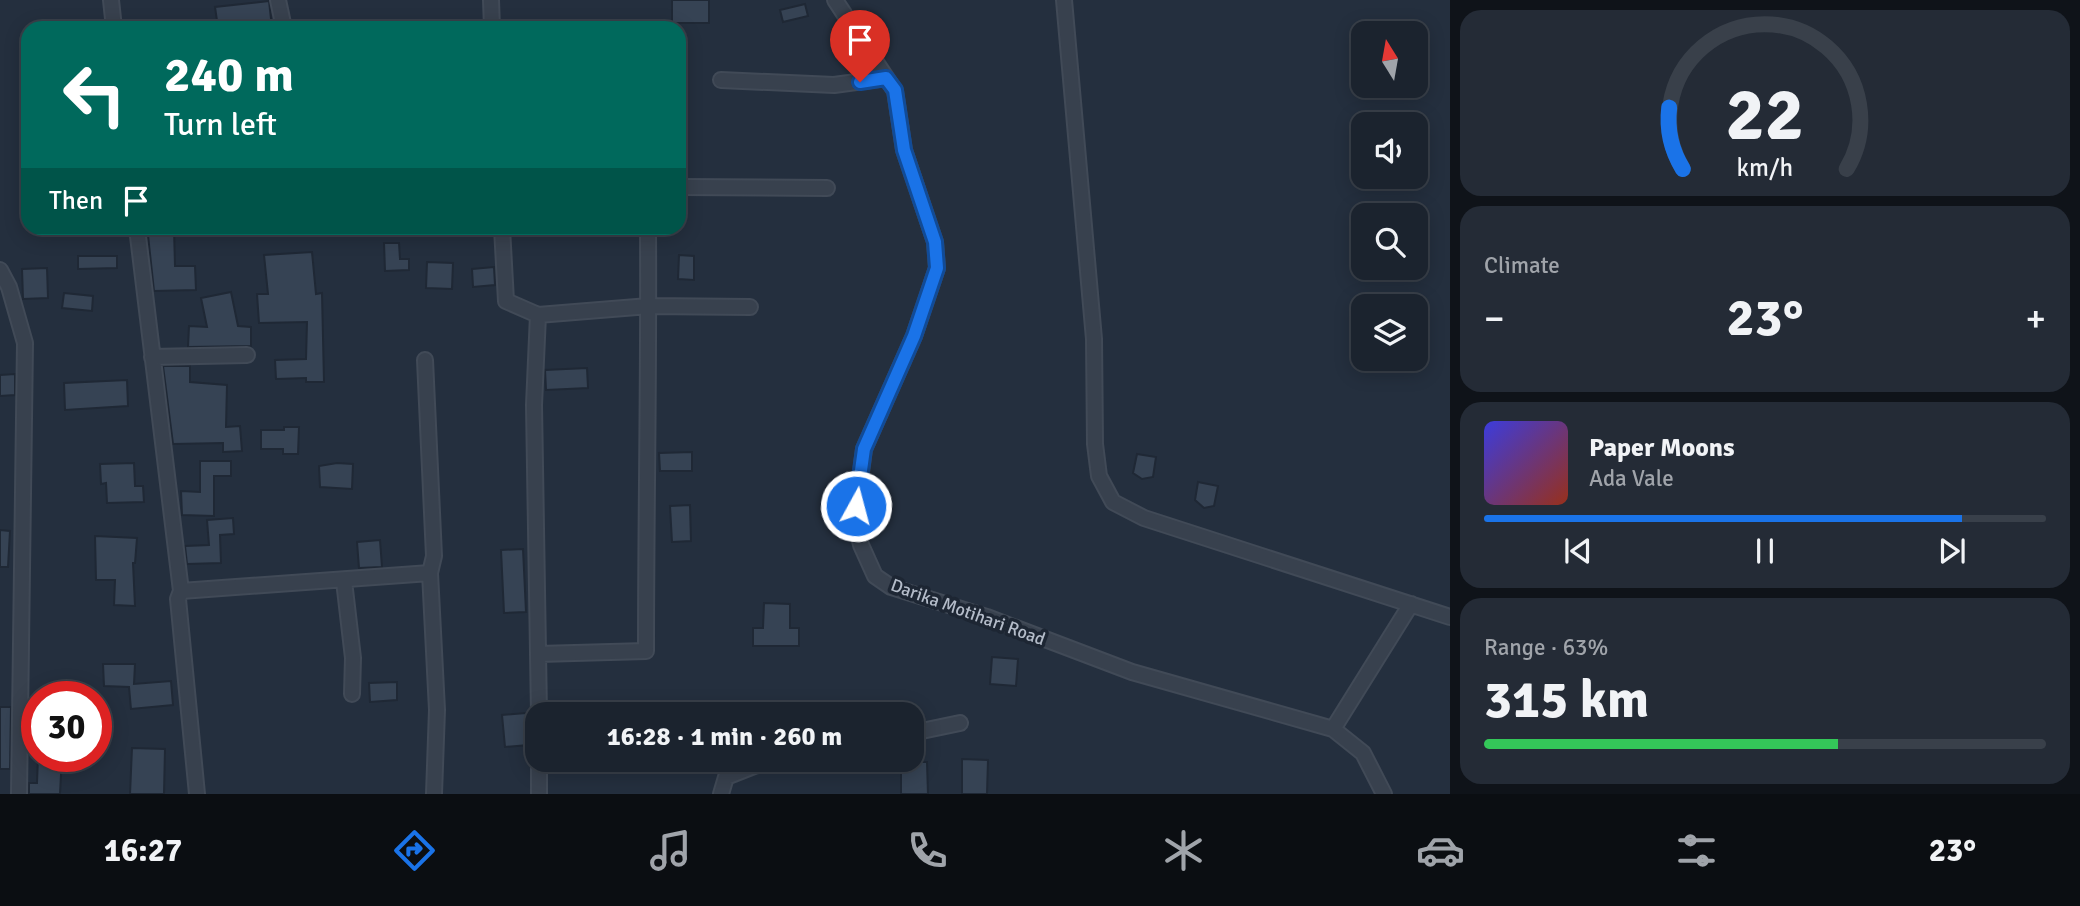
<!DOCTYPE html>
<meta charset="utf-8">
<style>
:root{--surface:#1b232e;--page:#242b36;--text:#f1f3f6;--muted:#a0a4aa;--line:#39404a;--accent:#1a73e8}
body{margin:0;font-family:Signika,sans-serif;background:var(--page);color:var(--text);height:100vh;display:flex;flex-direction:column;font-size:26px;white-space:nowrap}
*{box-sizing:border-box;margin:0}
p{font-size:23px;color:var(--muted)}
.icon{flex:none;width:38px;height:38px;fill:none;stroke:currentColor;stroke-width:2;stroke-linecap:round;stroke-linejoin:round}
.map{position:relative;flex:1;overflow:hidden}
.details{display:flex;flex-direction:column;gap:10px;padding:10px;background:#0f1319;width:630px}
.details>*{flex:none}
.hud{position:absolute;left:21px;top:21px;width:665px;height:214px;border-radius:21px;box-shadow:0 4px 18px #0003,0 0 0 2px var(--line);background:#00695c;color:#fff;overflow:hidden}
.needle{width:46px;rotate:349deg}
.controls{position:absolute;left:1351px;top:21px;display:grid;gap:14px}
.controls a{display:grid;place-items:center;width:77px;height:77px;border-radius:14px;background:var(--surface);box-shadow:0 4px 18px #0003,0 0 0 2px var(--line);font-size:35px}
.speed{position:absolute;left:21px;top:681px;display:flex;gap:14px;font-size:35px;font-weight:700;text-align:center}
.speed>*{display:grid;place-content:center;width:91px;height:91px;border-radius:50%;background:var(--surface);box-shadow:0 4px 18px #0003,0 0 0 2px var(--line);line-height:1}
.speed .limit{border:10px solid #d22;background:#fff;color:#111}
.pin{position:absolute;display:grid;place-items:center;width:60px;height:60px;color:#fff;margin:-72px -30px;border-radius:50% 50% 50% 0;rotate:-45deg;box-shadow:0 0 7px #0007}
.pin .icon{rotate:45deg}
.me{position:absolute;width:77px;margin:-38px;rotate:7deg;stroke-linejoin:round;filter:drop-shadow(0 0 5px #0008)}
.turn{display:flex;align-items:center;gap:24px;height:147px;padding:0 28px;font-size:32px}
.turn .icon{width:91px;height:91px;stroke-width:2.5}
.turn b{display:block;font-size:49px;line-height:60px}
.then{display:flex;align-items:center;height:66px;padding:0 28px;background:#0003;gap:14px;font-size:26px}
.big{font-size:52px;font-weight:700;line-height:1.1}
.details .widget{flex:1;display:flex;flex-direction:column;justify-content:center;gap:10px;min-width:0;padding:0 24px;border-radius:21px;background:var(--page)}
.details .dial{align-items:center;gap:0}
.dial svg{height:182px;overflow:visible;fill:none;stroke:var(--line);stroke-width:7;stroke-linecap:round;text-anchor:middle}
.dial text{fill:var(--text);stroke:none}
.song{display:flex;align-items:center;gap:21px}
.cover{width:84px;height:84px;border-radius:10px;background:linear-gradient(135deg,hsl(240 70% 55%),hsl(10 70% 35%))}
.played{height:7px;border-radius:4px;background:linear-gradient(90deg,var(--accent) 85%,var(--line) 85%)}
.keys{display:flex;justify-content:space-around;direction:ltr}
.heat{display:flex;justify-content:space-between;align-items:center;font-size:38px;direction:ltr}
.charge{height:10px;border-radius:5px;background:linear-gradient(90deg,#34c759 63%,var(--line) 0)}
.trip{position:absolute;left:525px;top:702px;width:399px;height:70px;border-radius:21px;background:var(--surface);box-shadow:0 4px 18px #0003,0 0 0 2px var(--line);font-weight:700;line-height:70px;text-align:center}
.tab-bar{display:flex;height:112px;justify-content:space-around;align-items:center;background:#0b0e12;color:var(--muted)}
.tab-bar .icon{width:49px;height:49px}
.tab-bar .active{color:var(--accent)}
.tab-bar b{font-size:32px;color:var(--text)}
main{display:flex;flex:1;min-height:0}
.map>svg:first-child{display:block}
.building{fill:#364354;stroke:#1f2835;stroke-width:2}
.lines{fill:none;stroke-linecap:round;stroke-linejoin:round}
.minor-casing{stroke:#414a57;stroke-width:18}
.minor{stroke:#38414e;stroke-width:14}
.route-casing{stroke:#114b97;stroke-width:18}
.route{stroke:#1a73e8;stroke-width:12}
.labels{text-anchor:middle;stroke-width:7;stroke-linejoin:round;paint-order:stroke}
.street-label{font-size:18px;fill:#b4bcc9;stroke:#1d2633}
</style>
<main>
<div class="map">
<svg width="1450" height="794" viewBox="0 0 1450 794">
<rect width="100%" height="100%" fill="#242f3e"/>
<path class="building" d="M 672,0 L 709,0 L 709,23 L 672,23 Z
M 269,1 L 272,28 L 218,28 L 215,7 Z
M 805,4 L 808,16 L 783,22 L 780,10 Z
M 163,228 L 174,228 L 175,266 L 195,266 L 196,290 L 154,291 L 148,235 L 165,234 Z
M 384,243 L 399,243 L 400,259 L 409,259 L 409,270 L 385,271 Z
M 312,252 L 316,294 L 322,293 L 324,382 L 306,382 L 306,378 L 276,379 L 275,360 L 306,359 L 307,322 L 259,323 L 257,294 L 268,294 L 264,255 Z
M 679,255 L 694,256 L 694,280 L 678,279 Z
M 78,256 L 117,256 L 117,268 L 78,269 Z
M 427,262 L 453,263 L 452,289 L 426,288 Z
M 494,267 L 495,285 L 473,287 L 472,269 Z
M 47,268 L 48,298 L 23,299 L 22,269 Z
M 231,292 L 238,326 L 251,327 L 251,346 L 188,347 L 189,326 L 207,327 L 201,298 Z
M 64,293 L 93,296 L 92,311 L 62,308 Z
M 163,366 L 190,366 L 190,382 L 227,385 L 226,427 L 240,426 L 242,451 L 223,452 L 223,443 L 173,444 Z
M 587,368 L 588,388 L 546,390 L 545,370 Z
M 15,374 L 15,395 L 0,396 L 0,375 Z
M 127,380 L 128,406 L 65,410 L 64,383 Z
M 284,427 L 299,427 L 298,454 L 283,454 L 283,449 L 261,449 L 261,430 L 284,430 Z
M 692,452 L 692,471 L 660,471 L 659,453 Z
M 1137,454 L 1156,457 L 1153,477 L 1142,479 L 1133,473 Z
M 200,461 L 231,461 L 231,476 L 214,476 L 214,516 L 182,515 L 181,491 L 200,492 Z
M 134,463 L 135,486 L 143,486 L 144,502 L 107,503 L 106,483 L 101,484 L 100,464 Z
M 337,463 L 353,464 L 352,489 L 320,487 L 319,466 Z
M 1198,482 L 1218,486 L 1214,506 L 1204,508 L 1195,500 Z
M 690,505 L 691,541 L 672,542 L 670,506 Z
M 233,518 L 234,534 L 220,535 L 221,563 L 187,564 L 185,546 L 209,545 L 207,520 Z
M 0,530 L 10,531 L 8,567 L 0,567 Z
M 95,536 L 137,538 L 135,563 L 133,563 L 135,606 L 114,605 L 115,580 L 96,580 Z
M 380,540 L 382,567 L 359,568 L 357,542 Z
M 523,549 L 526,612 L 504,613 L 501,550 Z
M 764,603 L 790,604 L 790,628 L 799,628 L 799,646 L 753,646 L 753,628 L 763,628 Z
M 992,657 L 1018,659 L 1016,686 L 990,684 Z
M 103,664 L 135,664 L 134,684 L 171,681 L 173,705 L 131,709 L 129,687 L 104,686 Z
M 397,682 L 397,700 L 370,702 L 369,683 Z
M 0,707 L 11,707 L 10,769 L 0,769 Z
M 526,713 L 529,745 L 505,747 L 502,715 Z
M 132,748 L 165,749 L 164,794 L 130,794 Z
M 38,756 L 62,756 L 60,794 L 29,794 L 29,783 L 37,783 Z
M 962,759 L 988,760 L 987,794 L 962,794 Z
M 901,762 L 927,762 L 928,794 L 901,794 Z"/>
<g class="lines">
<defs>
<path id="minor" d="M 111,0 L 114,28
M 278,0 L 284,28
M 491,0 L 492,28
M 835,0 L 895,91 L 904,150 L 935,242 L 937,268 L 914,336 L 864,449 L 855,520 L 861,545 L 875,576 L 891,587 L 987,617 L 1132,672 L 1333,729 L 1363,753 L 1384,794
M 1064,0 L 1094,339 L 1095,444 L 1099,476 L 1113,502 L 1144,518 L 1450,617
M 721,80 L 834,85 L 886,78
M 679,187 L 827,188
M 137,228 L 181,591 L 178,599 L 197,794
M 502,228 L 506,301 L 538,315 L 649,306 L 750,307
M 0,270 L 9,287 L 25,343 L 19,794
M 538,315 L 534,405 L 539,714
M 152,357 L 247,355
M 425,360 L 434,556 L 430,573 L 437,710 L 434,794
M 344,581 L 353,658 L 352,694
M 181,591 L 430,573
M 539,654 L 646,651 C 646,510 649,369 648,228
M 1333,729 L 1411,604
M 912,733 L 960,723
M 539,760 L 539,794
M 721,794 L 726,777 L 754,766 L 783,760"/>
</defs>
<use href="#minor" class="minor-casing"/>
<use href="#minor" class="minor"/>
</g>
<g class="lines">
<defs>
<path id="route" d="M 856,506 L 864,449 L 914,336 L 937,268 L 935,242 L 904,150 L 895,90 L 886,78 L 860,82"/>
</defs>
<use href="#route" class="route-casing"/>
<use href="#route" class="route"/>
</g>
<g class="labels">
<g class="street-label">
<text transform="translate(968 612) rotate(20)" y="6">Darika Motihari Road</text>
</g>
</g>
</svg>
<div class="controls">
<a><svg class="needle" viewBox="-14 -14 28 28"><path d="M0-13l5 13h-10z" fill="#e53935"/><path d="M0 13l5-13h-10z" fill="#a0a4aa"/></svg></a>
<a><svg class="icon" aria-label="sound" viewBox="0 0 24 24"><path d="M4 9h4l5-4v14l-5-4H4zM17 9q2 3 0 6"/></svg></a>
<a><svg class="icon" aria-label="search" viewBox="0 0 24 24"><circle cx="10" cy="10" r="6"/><path d="M15 15l6 6"/></svg></a>
<a><svg class="icon" aria-label="layers" viewBox="0 0 24 24"><path d="M12 4l9 5-9 5-9-5zM3 14l9 5 9-5"/></svg></a>
</div>
<div class="speed"><div class="limit">30</div></div>
<div class="pin" style="left:860px;top:82px;background:#d93025"><svg class="icon" aria-label="arrive" viewBox="0 0 24 24"><path d="M6 21V4h12l-3 4 3 4H6"/></svg></div>
<svg class="me" style="left:856px;top:506px" viewBox="-20 -20 40 40"><circle r="17" fill="#1a73e8" stroke="#fff" stroke-width="3"/><path d="M0-11L8 9 0 5-8 9z" fill="#fff"/></svg>
<div class="trip">16:28 · 1 min · 260 m</div>
<div class="hud">
<div class="turn"><svg class="icon" aria-label="left" viewBox="0 0 24 24"><path d="M17 20v-9H6M10 6l-5 5 5 5"/></svg><div><b>240 m</b>Turn left</div></div>
<div class="then">Then<svg class="icon" aria-label="arrive" viewBox="0 0 24 24"><path d="M6 21V4h12l-3 4 3 4H6"/></svg></div>
</div>
</div>
<section class="details">
<div class="widget dial"><svg viewBox="0 0 100 80">
<path d="M14 69A42 42 0 1 1 86 69"/>
<path d="M14 69A42 42 0 0 1 8 42" stroke="#1a73e8"/>
<text x="50" y="56" font-size="32" font-weight="700">22</text>
<text x="50" y="72" font-size="11">km/h</text>
</svg></div>
<div class="widget"><p>Climate</p>
<div class="heat"><a>−</a><b class="big">23°</b><a>+</a></div>
</div>
<div class="widget">
<div class="song"><i class="cover"></i><div><b>Paper Moons</b><p>Ada Vale</p></div></div>
<div class="played"></div>
<div class="keys"><svg class="icon" aria-label="previous" viewBox="0 0 24 24"><path d="M18 5L8 12l10 7zM5 5v14"/></svg><svg class="icon" aria-label="pause" viewBox="0 0 24 24"><path d="M8 5v14M16 5v14"/></svg><svg class="icon" aria-label="next" viewBox="0 0 24 24"><path d="M6 5l10 7-10 7zM19 5v14"/></svg></div>
</div>
<div class="widget"><p>Range · 63%</p><b class="big">315 km</b><div class="charge"></div></div>
</section>
</main>
<nav class="tab-bar">
<b>16:27</b>
<svg class="icon active" aria-label="directions" viewBox="0 0 24 24"><path d="M12 3l9 9-9 9-9-9zM9 14v-3h6M13 9l2 2-2 2"/></svg>
<svg class="icon" aria-label="music" viewBox="0 0 24 24"><path d="M9 18V5l10-2v13"/><circle cx="6" cy="18" r="3"/><circle cx="16" cy="16" r="3"/></svg>
<svg class="icon" aria-label="phone" viewBox="0 0 24 24"><path d="M5 4h4l2 5-3 2q2 4 5 5l2-3 5 2v4C11 20 4 13 5 4z"/></svg>
<svg class="icon" aria-label="climate" viewBox="0 0 24 24"><path d="M12 3v18M4 7l16 10M4 17L20 7"/></svg>
<svg class="icon" aria-label="car" viewBox="0 0 24 24"><path d="M5 17H2v-5l4-1 3-4h7l3 4 3 1v5h-3M9 17h6M6 11h13"/><circle cx="7" cy="17" r="2"/><circle cx="17" cy="17" r="2"/></svg>
<svg class="icon" aria-label="filters" viewBox="0 0 24 24"><path d="M4 7h16M4 17h16"/><circle cx="9" cy="7" r="2"/><circle cx="15" cy="17" r="2"/></svg>
<b>23°</b>
</nav>
